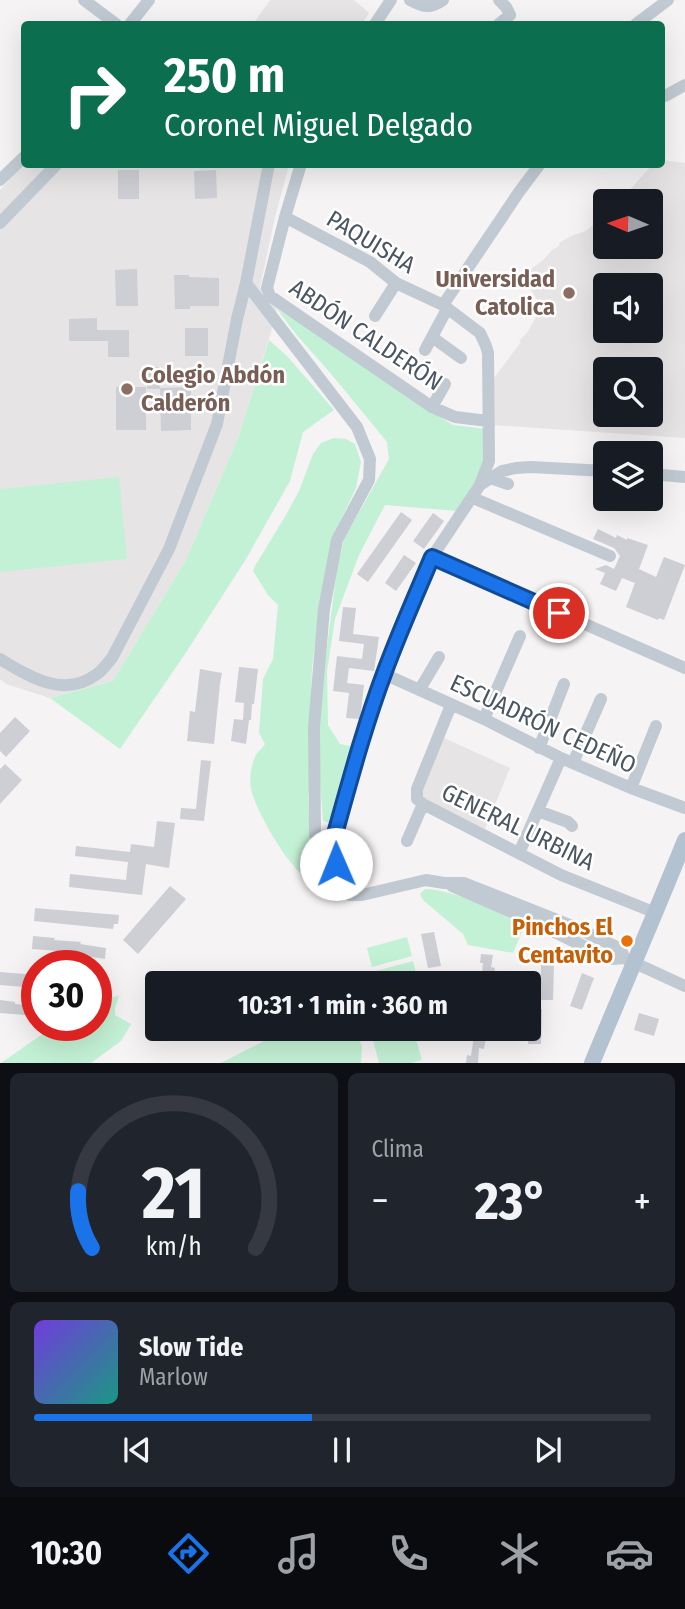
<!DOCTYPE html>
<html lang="es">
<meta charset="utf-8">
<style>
:root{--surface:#171b24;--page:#20242c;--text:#f1f3f6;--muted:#9ea1a6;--line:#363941;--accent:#1a73e8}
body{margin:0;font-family:"Fira Sans Condensed",sans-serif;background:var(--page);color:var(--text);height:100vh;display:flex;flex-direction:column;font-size:26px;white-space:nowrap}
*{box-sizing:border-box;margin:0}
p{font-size:23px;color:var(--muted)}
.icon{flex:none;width:38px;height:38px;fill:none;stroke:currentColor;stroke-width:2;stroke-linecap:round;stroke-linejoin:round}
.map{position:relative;height:1063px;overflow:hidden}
.drawer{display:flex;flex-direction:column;gap:10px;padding:10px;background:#0d0f14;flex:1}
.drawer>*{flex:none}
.top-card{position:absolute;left:21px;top:21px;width:644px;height:147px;border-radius:7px;box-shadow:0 7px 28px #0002;background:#0b6e4f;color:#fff;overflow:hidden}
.needle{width:46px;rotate:272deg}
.buttons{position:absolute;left:593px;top:189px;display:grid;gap:14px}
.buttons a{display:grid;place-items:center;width:70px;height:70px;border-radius:7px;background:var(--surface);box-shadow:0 7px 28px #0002;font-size:35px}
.speed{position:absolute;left:21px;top:950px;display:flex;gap:14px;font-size:35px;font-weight:700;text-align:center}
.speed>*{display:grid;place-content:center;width:91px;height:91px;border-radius:50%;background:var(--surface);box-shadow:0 7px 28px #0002;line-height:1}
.speed .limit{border:10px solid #d22;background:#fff;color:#111}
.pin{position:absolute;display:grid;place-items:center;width:60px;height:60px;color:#fff;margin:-30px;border:4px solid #fff;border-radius:50%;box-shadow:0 2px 7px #0007}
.me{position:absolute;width:77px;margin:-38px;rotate:359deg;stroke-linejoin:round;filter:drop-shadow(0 0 5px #0008)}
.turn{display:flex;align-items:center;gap:24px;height:147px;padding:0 28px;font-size:32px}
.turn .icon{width:91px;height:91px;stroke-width:2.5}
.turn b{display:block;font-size:49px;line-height:60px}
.big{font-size:52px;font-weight:700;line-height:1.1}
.drawer .tile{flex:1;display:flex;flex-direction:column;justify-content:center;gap:10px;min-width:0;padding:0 24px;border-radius:10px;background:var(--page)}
.drawer .dial{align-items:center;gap:0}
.dial svg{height:182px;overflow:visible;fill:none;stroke:var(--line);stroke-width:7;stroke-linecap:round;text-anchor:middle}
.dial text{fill:var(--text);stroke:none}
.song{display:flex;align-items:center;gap:21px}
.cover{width:84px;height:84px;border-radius:10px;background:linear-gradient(135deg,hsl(260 70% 55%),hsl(170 70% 35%))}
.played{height:7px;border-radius:4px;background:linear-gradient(90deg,var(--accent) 45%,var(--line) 45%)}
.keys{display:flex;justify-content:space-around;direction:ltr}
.heat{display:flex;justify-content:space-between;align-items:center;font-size:38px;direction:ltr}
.drawer .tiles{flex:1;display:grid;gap:10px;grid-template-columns:1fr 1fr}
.tile:last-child{grid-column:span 2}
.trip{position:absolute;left:145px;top:971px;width:396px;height:70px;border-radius:7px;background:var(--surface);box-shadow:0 7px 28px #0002;font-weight:700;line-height:70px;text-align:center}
.tabs{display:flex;height:112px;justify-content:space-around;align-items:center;background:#090b0e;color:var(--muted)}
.tabs .icon{width:49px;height:49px}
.tabs .on{color:var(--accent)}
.tabs b{font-size:32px;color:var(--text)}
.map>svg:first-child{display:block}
.education{fill:#e6e4e5;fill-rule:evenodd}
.green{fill:#c3f1d5}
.building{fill:#cdcfd5}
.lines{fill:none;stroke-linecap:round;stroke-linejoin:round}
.minor{stroke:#c1cad2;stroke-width:12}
.major{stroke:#b3c2d1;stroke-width:16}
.route-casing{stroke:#114b97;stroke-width:18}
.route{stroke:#1a73e8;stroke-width:12}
.education-dot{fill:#8d6e63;stroke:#fff;stroke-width:2.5}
.food-dot{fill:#e8710a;stroke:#fff;stroke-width:2.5}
.labels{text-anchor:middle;stroke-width:5;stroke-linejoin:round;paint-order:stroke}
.street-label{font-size:24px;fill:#4a5661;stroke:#fff}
.education-label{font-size:24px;font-weight:bold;fill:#785e54;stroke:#fff;text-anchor:end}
.food-label{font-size:24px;font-weight:bold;fill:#c56008;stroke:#fff;text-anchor:end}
</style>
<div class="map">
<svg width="685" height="1063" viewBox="0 0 685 1063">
<rect width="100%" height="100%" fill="#f5f3f3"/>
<path class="education" d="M 270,0 L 354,0 L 369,13 L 362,24 L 253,24 Z
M 662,160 L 685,163 L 685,438 L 493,425 L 494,378 L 521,342 L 519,341 L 527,333 L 539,312 L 538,301 L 522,276 L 543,260 L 551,251 L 560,245 L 559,243 L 571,236 L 586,231 L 605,214 L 606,247 L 651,247 L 651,201 L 620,201 L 652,165 L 662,164 ZM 606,285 L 651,285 L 651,331 L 606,331 ZM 606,369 L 651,369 L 651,415 L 606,415 Z
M 24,163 L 289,165 L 275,217 L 260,287 L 277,309 L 271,332 L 238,438 L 186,560 L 113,681 L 50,698 L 6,684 L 0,679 L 0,190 Z
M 442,737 L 510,768 L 485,829 L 420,796 Z"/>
<path class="green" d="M 277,309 L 338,345 L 394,387 L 453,425 L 486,429 L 486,448 L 479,476 L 458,511 L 385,505 L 359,555 L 335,619 L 327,671 L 328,725 L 340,744 L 355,747 L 333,824 L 323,821 L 318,754 L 319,710 L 337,569 L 344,539 L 389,459 L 387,442 L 332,375 L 295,333 Z
M 269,340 L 287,356 L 334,410 L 303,432 L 290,481 L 246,559 L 185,654 L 120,749 L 50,698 L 113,681 L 186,560 L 238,438 Z
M 334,438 L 346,439 L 355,444 L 361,462 L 356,488 L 337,528 L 316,636 L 312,668 L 310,732 L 311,777 L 308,796 L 309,816 L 321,881 C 315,881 306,878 301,873 C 285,861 255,809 251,789 C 249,779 251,766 255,757 C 257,752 262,749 265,744 L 259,733 L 263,679 L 273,659 L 278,605 L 268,595 L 253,571 L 255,566 L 286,515 L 299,491 L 313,454 L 321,443 Z
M 119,477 L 127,559 L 0,572 L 0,489 Z
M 425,889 C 457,890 493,911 522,924 L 522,931 L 513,953 L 468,945 L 463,934 L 423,900 L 420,894 Z
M 407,937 L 412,956 L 372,967 L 367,948 Z
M 413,961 L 418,980 L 407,983 L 375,983 L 372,972 Z
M 119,996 L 115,1008 L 115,1015 L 131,1024 L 121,1041 L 91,1063 L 1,1063 L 54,1026 L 96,1026 L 96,1000 Z
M 267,1029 L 357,1029 L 362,1047 L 361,1063 L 221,1063 L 266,1040 Z
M 370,1029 L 413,1029 L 422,1060 L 411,1063 L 379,1063 Z"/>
<path class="building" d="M 118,170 L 139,170 L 139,199 L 118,199 Z
M 216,170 L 217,198 L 195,199 L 194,171 Z
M 137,269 L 138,306 L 116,306 L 115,270 Z
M 174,275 L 189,275 L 189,277 L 219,278 L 219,306 L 190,306 L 190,309 L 175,309 Z
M 97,318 L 97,330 L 129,330 L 129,357 L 108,357 L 108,341 L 69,341 L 69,319 Z
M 185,328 L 208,328 L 208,356 L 185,356 Z
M 147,367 L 160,367 L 160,388 L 191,387 L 191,430 L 161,431 L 160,389 L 147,389 Z
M 116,387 L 146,387 L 146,430 L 116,430 Z
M 401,512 L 412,520 L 368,582 L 357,574 Z
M 433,513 L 444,521 L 424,549 L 413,541 Z
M 598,529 L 616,538 L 617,535 L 627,540 L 627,538 L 648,545 L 639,569 L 656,577 L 664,557 L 685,565 L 664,620 L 659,618 L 658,620 L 626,607 L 635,583 L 622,578 L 616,591 L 600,584 L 605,573 L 595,569 L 606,565 L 614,569 L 620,556 L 614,548 L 593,539 Z
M 404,555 L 416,563 L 396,591 L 385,583 Z
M 343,607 L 356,608 L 353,634 L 379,637 L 374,671 L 349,668 L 347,683 L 364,685 L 360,719 L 346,718 L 349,693 L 333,691 L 337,656 L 362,659 L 364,644 L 339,641 Z
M 239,667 L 258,669 L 254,704 L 252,704 L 251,720 L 249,720 L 246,744 L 231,741 L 234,719 L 243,720 L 244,703 L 235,702 Z
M 200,669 L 222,673 L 220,684 L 214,744 L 187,741 L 190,711 L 195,712 Z
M 15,717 L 30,731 L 6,757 L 0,751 L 0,733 Z
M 201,760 L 211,761 L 204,821 L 180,819 L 181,808 L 196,809 Z
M 5,764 L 22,780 L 0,804 L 0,769 Z
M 157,821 L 175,823 L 169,868 L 146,864 L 142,895 L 69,887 L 70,874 L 126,880 L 128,862 L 75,856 L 76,846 L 130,852 L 131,844 L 154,847 Z
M 170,886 L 186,899 L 138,954 L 123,940 Z
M 35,908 L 119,915 L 118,924 L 114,924 L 113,929 L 34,921 Z
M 434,932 L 441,966 L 428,968 L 421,934 Z
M 33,936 L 55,938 L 54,940 L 81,942 L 80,944 L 106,948 L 105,959 L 71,954 L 70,966 L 61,966 L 63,954 L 58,953 L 58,951 L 32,949 Z
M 481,954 L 493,955 L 491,967 L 495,968 L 494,978 L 491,978 L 490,984 L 481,984 L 483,963 L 480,963 Z
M 541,965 L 554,965 L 553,1000 L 540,1000 Z
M 0,972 L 37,975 L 37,988 L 0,985 Z
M 582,973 L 594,978 L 582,1010 L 570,1006 Z
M 0,1000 L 15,1002 L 15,1004 L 37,1006 L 37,1016 L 0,1013 Z
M 529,1009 L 542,1009 L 541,1044 L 528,1044 Z
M 639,1013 L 659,1019 L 654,1036 L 634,1030 Z
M 475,1029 L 483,1029 L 482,1038 L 486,1038 L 484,1049 L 479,1048 L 478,1063 L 466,1063 L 467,1055 L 471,1056 Z"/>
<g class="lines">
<path class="minor" d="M 84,0 L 116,24
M 410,0 C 423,7 430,9 443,0
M 130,24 L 149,0
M 375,24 L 391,0
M 499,24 L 510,15 L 506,7 L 499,0
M 636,24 L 668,0
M 662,96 L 665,96 L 685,85
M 269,164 L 246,283 L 357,427 L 370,459 L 369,480 L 337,540 L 324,609 L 314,727 L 315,834 L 319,859 L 327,880 L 338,890 L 350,895 L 362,895 L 426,880 L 444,883 L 464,883 L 570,925 L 621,949 L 624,958
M 301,164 L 285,217 L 267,288 L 270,296 L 432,407 L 455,417 L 488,421
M 0,180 L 24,157
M 285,217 L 370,262 L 396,283 L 443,305 L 480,333 L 486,346 L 488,353 L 489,461 L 480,485
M 0,223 L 57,164
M 443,305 L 519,192 L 540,164
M 375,316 L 396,283
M 432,337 L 461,358
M 425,350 L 447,309
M 432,407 L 445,384
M 651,474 L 685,477
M 490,478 L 508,484
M 473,498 L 610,556
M 432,557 L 685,668
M 0,659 C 30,677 64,699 97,674 C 103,670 107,663 112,658 L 169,549 L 217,424 L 237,319 L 246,283
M 384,674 L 484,719 L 561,758 L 631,788 L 685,808
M 420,689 L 439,657
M 451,705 L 417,789 L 417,799 L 423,804 L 561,875 L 656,913
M 484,719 L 520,636
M 539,748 L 564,684
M 573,763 L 601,699
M 631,788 L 656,726
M 538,811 L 568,822 L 572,826
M 407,841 L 423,804
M 519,853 L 561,758
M 361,876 C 339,875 332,862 333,841 L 355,762 L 384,674 L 401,630 L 432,557 L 480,485 L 502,471 L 516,468 L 531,467 L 606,471
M 452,886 L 532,921 L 602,955 L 613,959 L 624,958 L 685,986"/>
<path class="major" d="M 592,1063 C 623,988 655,915 685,840"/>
</g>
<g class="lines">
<defs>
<path id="route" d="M 336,864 L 332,851 L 333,841 C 349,784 364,727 385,671 C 399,633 416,595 432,557 L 559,613"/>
</defs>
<use href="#route" class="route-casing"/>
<use href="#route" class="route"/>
</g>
<g class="education-dot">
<circle cx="569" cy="293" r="7"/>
<circle cx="127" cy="389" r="7"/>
</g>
<circle class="food-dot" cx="627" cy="941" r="7"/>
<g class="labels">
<g class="street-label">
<text transform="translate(371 242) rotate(31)" y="8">PAQUISHA</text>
<text transform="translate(366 335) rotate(34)" y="8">ABDÓN CALDERÓN</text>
<text transform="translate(543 724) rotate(25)" y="8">ESCUADRÓN CEDEÑO</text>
<text transform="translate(518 827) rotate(26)" y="8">GENERAL URBINA</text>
</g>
<g class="education-label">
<text x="555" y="287">Universidad<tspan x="555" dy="28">Catolica</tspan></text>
<text x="141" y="383" text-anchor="start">Colegio Abdón<tspan x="141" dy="28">Calderón</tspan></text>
</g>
<g class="food-label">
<text x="613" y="935">Pinchos El<tspan x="613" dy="28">Centavito</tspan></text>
</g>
</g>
</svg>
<div class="buttons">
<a><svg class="needle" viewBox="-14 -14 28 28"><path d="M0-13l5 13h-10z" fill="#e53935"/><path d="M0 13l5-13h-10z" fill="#9ea1a6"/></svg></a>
<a><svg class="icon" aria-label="sound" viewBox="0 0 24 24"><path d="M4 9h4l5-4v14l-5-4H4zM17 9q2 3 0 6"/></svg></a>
<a><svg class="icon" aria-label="search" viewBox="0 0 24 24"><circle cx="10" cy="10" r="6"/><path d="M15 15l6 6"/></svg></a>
<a><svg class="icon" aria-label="layers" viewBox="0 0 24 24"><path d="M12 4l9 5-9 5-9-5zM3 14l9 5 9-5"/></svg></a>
</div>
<div class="speed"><div class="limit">30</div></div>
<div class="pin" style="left:559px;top:613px;background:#d93025"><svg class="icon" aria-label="arrive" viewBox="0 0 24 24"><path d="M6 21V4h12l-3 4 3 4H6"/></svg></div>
<svg class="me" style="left:336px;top:864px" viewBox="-20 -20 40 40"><circle r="19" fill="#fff"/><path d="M0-13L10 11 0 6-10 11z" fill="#1a73e8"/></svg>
<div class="trip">10:31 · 1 min · 360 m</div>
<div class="top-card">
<div class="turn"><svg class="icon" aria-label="right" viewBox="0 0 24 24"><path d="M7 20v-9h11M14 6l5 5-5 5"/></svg><div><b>250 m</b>Coronel Miguel Delgado</div></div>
</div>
</div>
<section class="drawer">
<div class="tiles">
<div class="tile dial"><svg viewBox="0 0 100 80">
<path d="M14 69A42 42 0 1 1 86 69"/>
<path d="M14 69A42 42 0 0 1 8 44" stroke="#1a73e8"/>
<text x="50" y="56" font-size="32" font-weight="700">21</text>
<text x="50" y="72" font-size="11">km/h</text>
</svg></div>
<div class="tile"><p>Clima</p>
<div class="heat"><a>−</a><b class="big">23°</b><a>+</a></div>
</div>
<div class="tile">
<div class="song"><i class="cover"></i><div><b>Slow Tide</b><p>Marlow</p></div></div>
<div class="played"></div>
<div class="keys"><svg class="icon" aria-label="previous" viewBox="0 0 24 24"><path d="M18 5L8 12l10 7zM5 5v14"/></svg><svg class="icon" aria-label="pause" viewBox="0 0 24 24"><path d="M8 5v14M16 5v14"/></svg><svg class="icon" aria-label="next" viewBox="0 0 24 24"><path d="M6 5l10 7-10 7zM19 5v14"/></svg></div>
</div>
</div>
</section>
<nav class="tabs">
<b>10:30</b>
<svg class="icon on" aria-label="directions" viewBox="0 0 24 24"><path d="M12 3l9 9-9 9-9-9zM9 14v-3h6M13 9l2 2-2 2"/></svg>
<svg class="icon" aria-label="music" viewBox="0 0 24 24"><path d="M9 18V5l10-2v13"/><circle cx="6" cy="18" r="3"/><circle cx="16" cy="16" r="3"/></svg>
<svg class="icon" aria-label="phone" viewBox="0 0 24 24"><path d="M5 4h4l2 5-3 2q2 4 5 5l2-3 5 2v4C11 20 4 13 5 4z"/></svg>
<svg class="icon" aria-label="climate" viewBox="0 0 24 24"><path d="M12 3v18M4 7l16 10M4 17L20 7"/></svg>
<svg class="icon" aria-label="car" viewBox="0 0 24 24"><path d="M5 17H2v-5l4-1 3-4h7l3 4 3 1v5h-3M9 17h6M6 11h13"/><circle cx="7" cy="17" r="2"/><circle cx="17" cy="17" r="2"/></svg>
</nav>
